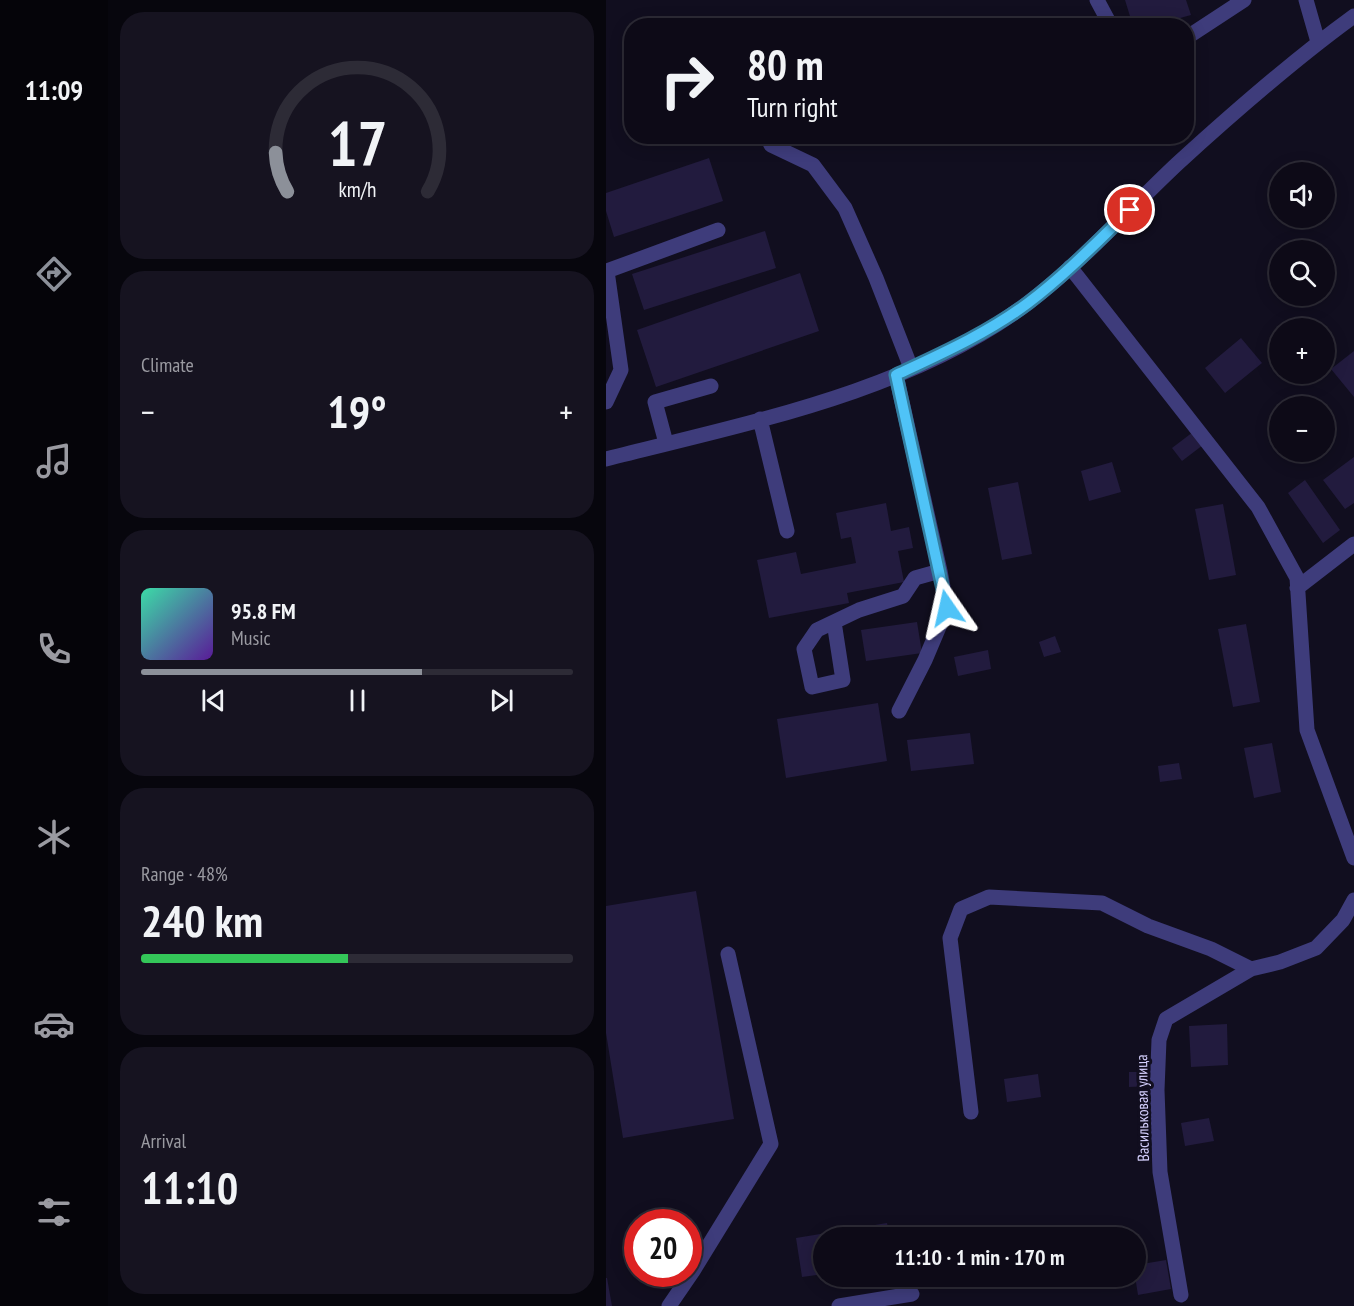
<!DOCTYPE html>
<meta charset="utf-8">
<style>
:root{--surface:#0d0a17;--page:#161320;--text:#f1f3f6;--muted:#9a9aa1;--line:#2d2b36;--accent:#8c9099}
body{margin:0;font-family:"PT Sans Narrow",sans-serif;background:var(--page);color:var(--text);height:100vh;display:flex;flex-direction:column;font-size:22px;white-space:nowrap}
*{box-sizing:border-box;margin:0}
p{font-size:20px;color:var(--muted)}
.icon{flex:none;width:33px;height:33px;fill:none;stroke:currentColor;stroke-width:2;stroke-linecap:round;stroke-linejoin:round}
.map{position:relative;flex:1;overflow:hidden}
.drawer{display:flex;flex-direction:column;gap:12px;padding:12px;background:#07060d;width:498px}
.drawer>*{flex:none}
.guide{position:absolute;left:18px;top:18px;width:570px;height:126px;border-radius:24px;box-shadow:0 3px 15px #0003,0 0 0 2px var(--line);background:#0d0a17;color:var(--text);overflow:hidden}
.buttons{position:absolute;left:663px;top:162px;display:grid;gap:12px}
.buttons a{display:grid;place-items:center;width:66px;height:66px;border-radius:50%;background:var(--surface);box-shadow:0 3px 15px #0003,0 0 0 2px var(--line);font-size:30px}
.speed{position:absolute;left:18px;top:1209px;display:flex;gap:12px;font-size:30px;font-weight:700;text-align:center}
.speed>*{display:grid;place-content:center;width:78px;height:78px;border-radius:50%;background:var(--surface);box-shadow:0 3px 15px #0003,0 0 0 2px var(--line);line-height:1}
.speed .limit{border:9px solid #d22;background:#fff;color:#111}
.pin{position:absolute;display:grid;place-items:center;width:51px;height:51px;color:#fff;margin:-26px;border:3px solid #fff;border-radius:50%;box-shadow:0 2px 6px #0007}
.me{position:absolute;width:66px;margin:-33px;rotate:349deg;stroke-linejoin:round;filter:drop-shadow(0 0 4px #0008)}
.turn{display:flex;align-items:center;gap:21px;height:126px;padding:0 24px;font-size:27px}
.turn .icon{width:78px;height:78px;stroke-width:2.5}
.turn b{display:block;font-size:42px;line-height:51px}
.big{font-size:45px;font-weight:700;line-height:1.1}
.drawer .tile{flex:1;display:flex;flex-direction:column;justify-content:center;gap:9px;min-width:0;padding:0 21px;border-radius:24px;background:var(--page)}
.drawer .dial{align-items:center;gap:0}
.dial svg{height:156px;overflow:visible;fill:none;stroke:var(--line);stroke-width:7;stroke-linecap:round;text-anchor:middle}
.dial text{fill:var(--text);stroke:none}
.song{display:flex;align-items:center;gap:18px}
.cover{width:72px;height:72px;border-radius:9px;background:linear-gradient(135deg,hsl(160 70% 55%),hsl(270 70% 35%))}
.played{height:6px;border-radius:3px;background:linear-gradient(90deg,var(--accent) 65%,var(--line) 65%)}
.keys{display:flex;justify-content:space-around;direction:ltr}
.heat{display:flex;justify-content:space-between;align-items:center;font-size:33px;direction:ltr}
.charge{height:9px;border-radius:4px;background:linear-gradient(90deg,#34c759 48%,var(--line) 0)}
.trip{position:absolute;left:207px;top:1227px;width:333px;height:60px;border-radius:30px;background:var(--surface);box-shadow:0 3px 15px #0003,0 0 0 2px var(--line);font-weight:700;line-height:60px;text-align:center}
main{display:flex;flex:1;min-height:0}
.dock{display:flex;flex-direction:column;width:108px;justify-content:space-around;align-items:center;background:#050409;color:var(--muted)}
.dock .icon{width:42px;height:42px}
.dock .selected{color:var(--accent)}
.dock b{font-size:27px;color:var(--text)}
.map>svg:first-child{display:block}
.building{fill:#221b3e}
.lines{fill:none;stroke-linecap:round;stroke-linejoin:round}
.minor{stroke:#3e3c7b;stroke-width:15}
.route-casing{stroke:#337fa1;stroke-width:15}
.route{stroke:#4fc3f7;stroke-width:10}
.labels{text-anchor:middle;stroke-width:6;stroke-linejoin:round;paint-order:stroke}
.street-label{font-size:16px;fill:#d4cffc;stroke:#110e1f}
</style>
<main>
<nav class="dock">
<b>11:09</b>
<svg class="icon selected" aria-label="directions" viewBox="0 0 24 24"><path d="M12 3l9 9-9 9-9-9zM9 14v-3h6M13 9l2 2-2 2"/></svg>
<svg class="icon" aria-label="music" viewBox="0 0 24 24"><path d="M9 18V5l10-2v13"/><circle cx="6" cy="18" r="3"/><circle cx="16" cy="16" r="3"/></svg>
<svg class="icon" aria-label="phone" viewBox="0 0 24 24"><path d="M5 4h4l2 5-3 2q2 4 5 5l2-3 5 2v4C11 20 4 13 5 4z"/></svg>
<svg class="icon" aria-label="climate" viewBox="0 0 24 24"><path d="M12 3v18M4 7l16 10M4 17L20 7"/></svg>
<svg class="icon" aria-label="car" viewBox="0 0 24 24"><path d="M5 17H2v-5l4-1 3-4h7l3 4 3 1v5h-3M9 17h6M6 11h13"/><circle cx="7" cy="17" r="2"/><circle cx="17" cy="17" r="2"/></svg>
<svg class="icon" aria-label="filters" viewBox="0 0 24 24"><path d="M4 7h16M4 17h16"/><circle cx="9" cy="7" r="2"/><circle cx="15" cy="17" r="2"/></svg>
</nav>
<section class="drawer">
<div class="tile dial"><svg viewBox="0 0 100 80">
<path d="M14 69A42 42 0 1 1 86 69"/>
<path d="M14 69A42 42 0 0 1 8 49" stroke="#8c9099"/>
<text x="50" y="56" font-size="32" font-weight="700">17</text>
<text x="50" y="72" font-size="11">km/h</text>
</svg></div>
<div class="tile"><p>Climate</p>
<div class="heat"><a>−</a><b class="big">19°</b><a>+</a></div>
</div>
<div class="tile">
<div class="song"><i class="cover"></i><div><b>95.8 FM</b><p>Music</p></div></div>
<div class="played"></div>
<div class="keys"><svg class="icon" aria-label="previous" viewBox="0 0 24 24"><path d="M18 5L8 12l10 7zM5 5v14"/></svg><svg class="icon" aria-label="pause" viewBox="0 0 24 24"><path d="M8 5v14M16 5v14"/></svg><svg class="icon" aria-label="next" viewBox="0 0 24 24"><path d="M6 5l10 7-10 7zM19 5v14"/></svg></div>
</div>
<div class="tile"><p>Range · 48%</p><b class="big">240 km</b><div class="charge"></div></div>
<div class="tile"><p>Arrival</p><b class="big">11:10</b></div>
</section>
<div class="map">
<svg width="748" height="1306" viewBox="0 0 748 1306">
<rect width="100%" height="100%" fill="#110e1f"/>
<path class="building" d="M 519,0 L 580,0 L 585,15 L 545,26 L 527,26 Z
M 103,158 L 117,201 L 8,237 L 0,211 L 0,193 Z
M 159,231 L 170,268 L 38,310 L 26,274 Z
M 194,273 L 213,331 L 50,387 L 31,330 Z
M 635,338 L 656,363 L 619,393 L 599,368 Z
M 748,351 L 748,397 L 725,369 Z
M 587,432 L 597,445 L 576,461 L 566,448 Z
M 748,457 L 748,503 L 739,509 L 717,480 Z
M 506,462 L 515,492 L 483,501 L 475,471 Z
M 699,480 L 734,530 L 717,543 L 682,493 Z
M 412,482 L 426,554 L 396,560 L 382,488 Z
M 280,503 L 285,531 L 303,527 L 307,548 L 292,551 L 298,582 L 241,593 L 243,603 L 163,618 L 151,560 L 190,552 L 195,574 L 250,563 L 245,537 L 235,539 L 230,513 Z
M 617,504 L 630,575 L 603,580 L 589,509 Z
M 311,622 L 316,653 L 260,661 L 255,630 Z
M 640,624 L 654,702 L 627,707 L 612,629 Z
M 449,636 L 455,652 L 438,657 L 433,642 Z
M 382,650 L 385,669 L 352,676 L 348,657 Z
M 272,703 L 281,761 L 180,778 L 171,719 Z
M 364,733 L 368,764 L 305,771 L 301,740 Z
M 666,743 L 675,792 L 648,798 L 638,748 Z
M 573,763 L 576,779 L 554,782 L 552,766 Z
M 90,891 L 128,1119 L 17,1138 L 0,1033 L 0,906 Z
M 621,1024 L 622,1065 L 585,1067 L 583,1026 Z
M 523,1072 L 545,1072 L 545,1086 L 523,1087 Z
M 432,1074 L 435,1097 L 401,1102 L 398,1079 Z
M 603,1118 L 608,1141 L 579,1146 L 575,1123 Z
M 281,1223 L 284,1238 L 218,1238 L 218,1274 L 196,1277 L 190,1238 Z
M 560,1260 L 565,1289 L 532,1295 L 529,1276 L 530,1265 Z
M 0,1278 L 1,1278 L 6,1306 L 0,1306 Z"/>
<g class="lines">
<path class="minor" d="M 491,0 L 505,26
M 700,0 L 712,42
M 580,38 L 638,0
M 161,136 L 165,145 L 207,165 L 239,208 L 270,278 L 305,368
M 464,267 L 652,507 L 691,578 L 701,730 L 748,858
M 0,402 L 15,370 L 1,271 L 112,230
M 154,419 L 181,531
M 60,443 L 49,402 L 105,386
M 0,459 C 141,423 304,392 422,303 C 476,262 522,210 571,164 C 628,112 686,61 748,16
M 691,588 L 748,544
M 228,622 L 237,680 L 206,687 L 198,649 L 211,630 L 253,610 L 297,596 L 309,578 L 334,571 L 290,375
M 293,711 L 319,660 L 341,608 L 334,571
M 365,1112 L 344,938 L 355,909 L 383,897 L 496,903 L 542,926 L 605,949 L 645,969 L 674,962 L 710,948 L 737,920 L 748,900
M 575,1295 L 554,1172 L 551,1090 L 553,1040 L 560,1019 L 645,969
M 63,1306 L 87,1271 L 165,1144 L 122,954
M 233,1306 L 306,1294"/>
</g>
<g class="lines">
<defs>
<path id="route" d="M 341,608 L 290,375 C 335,354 382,333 422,303 C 459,275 491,242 524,210"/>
</defs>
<use href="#route" class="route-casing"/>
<use href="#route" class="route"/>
</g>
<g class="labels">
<g class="street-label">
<text transform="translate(536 1108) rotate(-91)" y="6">Васильковая улица</text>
</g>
</g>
</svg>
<div class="buttons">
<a><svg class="icon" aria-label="sound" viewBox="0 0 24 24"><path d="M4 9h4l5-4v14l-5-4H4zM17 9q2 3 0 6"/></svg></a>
<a><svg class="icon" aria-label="search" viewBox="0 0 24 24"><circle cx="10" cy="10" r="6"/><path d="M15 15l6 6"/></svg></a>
<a>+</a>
<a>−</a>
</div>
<div class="speed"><div class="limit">20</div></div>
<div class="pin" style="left:524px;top:210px;background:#d93025"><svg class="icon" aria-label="arrive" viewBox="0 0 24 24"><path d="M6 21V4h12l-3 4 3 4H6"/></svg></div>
<svg class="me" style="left:341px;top:608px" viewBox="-20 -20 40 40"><path d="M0-17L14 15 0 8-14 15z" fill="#4fc3f7" stroke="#fff" stroke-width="4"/></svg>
<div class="trip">11:10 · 1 min · 170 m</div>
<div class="guide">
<div class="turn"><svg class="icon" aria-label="right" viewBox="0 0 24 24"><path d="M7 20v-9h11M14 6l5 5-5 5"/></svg><div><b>80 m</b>Turn right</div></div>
</div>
</div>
</main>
